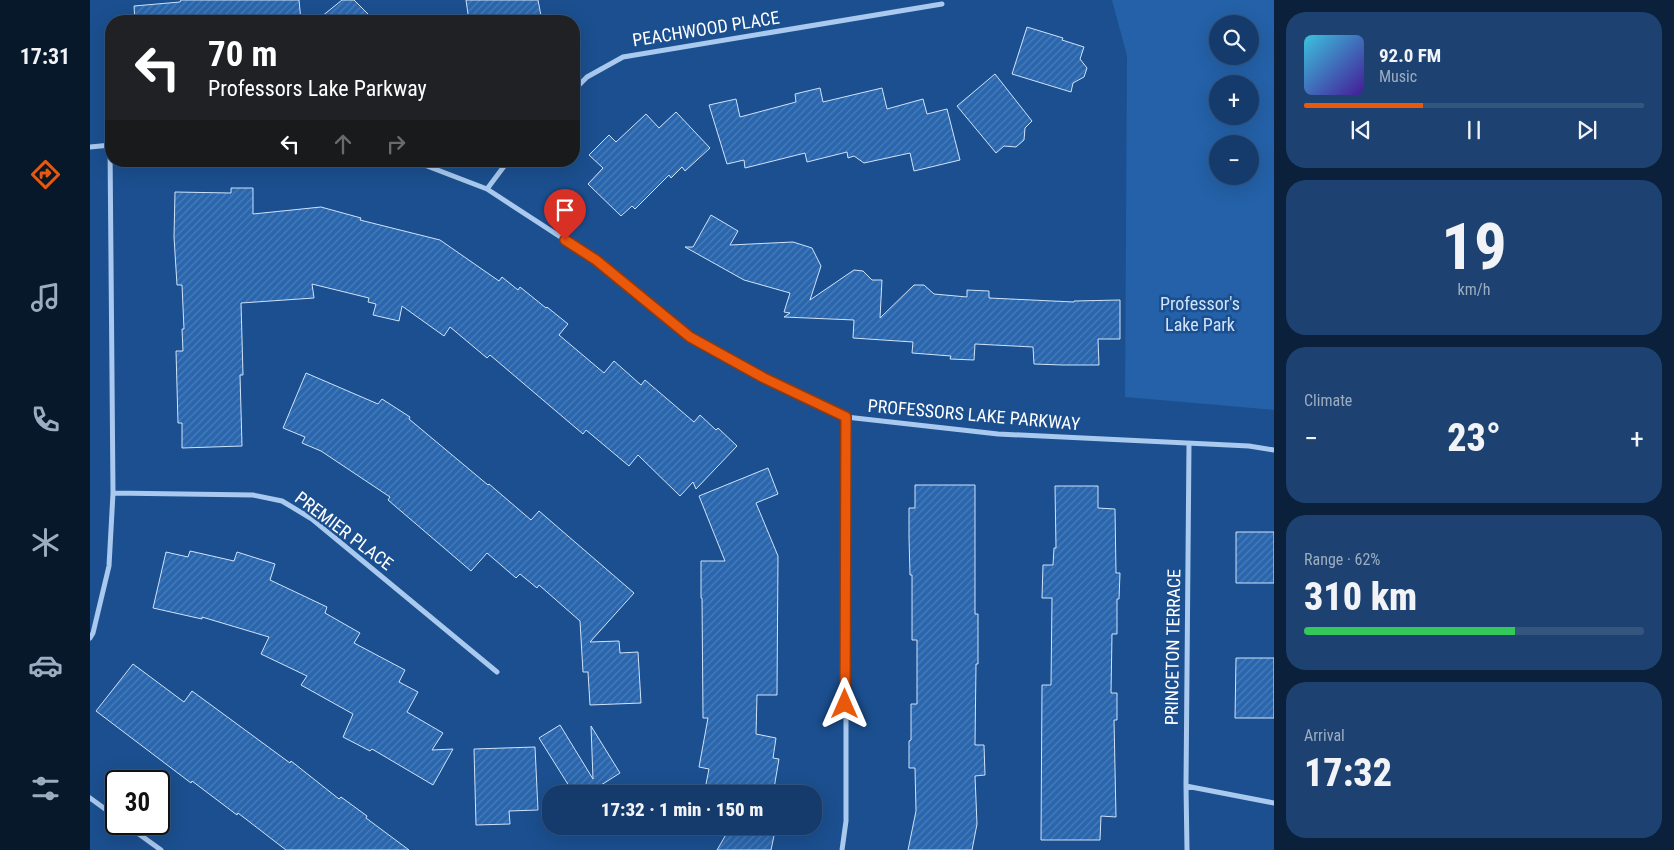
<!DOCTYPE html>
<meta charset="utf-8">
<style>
:root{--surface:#143b6b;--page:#1d4271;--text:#f1f3f6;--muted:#9dadc1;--line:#33557e;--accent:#ea580c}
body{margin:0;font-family:"Roboto Condensed",sans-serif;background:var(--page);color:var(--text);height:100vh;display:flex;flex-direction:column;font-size:19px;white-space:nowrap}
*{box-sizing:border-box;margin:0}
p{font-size:16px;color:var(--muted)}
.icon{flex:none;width:28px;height:28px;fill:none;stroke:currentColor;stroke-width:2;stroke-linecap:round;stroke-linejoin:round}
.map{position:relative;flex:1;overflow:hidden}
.details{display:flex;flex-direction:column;gap:12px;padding:12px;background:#0b203b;width:400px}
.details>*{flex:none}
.top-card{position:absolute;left:15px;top:15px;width:475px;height:152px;border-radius:20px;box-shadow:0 5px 20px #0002,0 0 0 1px var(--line);background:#202124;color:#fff;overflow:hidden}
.tools{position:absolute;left:1119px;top:15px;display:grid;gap:10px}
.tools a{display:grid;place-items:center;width:50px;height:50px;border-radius:50%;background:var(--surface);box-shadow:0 5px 20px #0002,0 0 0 1px var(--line);font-size:25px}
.speed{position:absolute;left:15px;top:770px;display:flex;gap:10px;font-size:25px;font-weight:700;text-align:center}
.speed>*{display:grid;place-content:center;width:65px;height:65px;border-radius:50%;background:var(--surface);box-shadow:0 5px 20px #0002,0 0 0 1px var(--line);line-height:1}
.speed .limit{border:2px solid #111;border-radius:8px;background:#fff;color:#111}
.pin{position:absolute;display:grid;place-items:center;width:42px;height:42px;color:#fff;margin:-51px -21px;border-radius:50% 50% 50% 0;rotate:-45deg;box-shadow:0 0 5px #0007}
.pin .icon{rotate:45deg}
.me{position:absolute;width:55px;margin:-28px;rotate:0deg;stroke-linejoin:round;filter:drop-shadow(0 0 4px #0008)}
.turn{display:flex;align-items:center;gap:18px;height:105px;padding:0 20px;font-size:22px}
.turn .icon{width:65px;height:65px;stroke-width:2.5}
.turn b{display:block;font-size:35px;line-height:42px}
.lanes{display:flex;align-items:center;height:48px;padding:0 20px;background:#0003;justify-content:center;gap:25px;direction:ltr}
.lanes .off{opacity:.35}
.big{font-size:38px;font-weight:800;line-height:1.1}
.details .widget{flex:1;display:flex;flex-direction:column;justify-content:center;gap:8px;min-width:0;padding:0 18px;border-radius:20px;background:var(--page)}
.details .dial{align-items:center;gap:0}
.dial b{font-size:65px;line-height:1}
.song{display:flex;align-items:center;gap:15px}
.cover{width:60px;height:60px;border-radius:8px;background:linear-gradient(135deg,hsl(190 70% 55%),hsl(260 70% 35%))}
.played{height:5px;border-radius:2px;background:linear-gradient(90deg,var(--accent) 35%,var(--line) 35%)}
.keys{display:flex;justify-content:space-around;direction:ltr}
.heat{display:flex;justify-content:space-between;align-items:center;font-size:28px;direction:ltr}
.charge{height:8px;border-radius:4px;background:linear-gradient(90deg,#34c759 62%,var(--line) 0)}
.trip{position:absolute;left:452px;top:785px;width:280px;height:50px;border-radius:20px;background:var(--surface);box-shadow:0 5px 20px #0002,0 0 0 1px var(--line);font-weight:800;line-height:50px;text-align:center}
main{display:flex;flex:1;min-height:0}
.tabs{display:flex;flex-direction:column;width:90px;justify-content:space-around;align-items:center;background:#08182b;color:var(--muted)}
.tabs .icon{width:35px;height:35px}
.tabs .on{color:var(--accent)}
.tabs b{font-size:22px;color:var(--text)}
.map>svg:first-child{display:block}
.green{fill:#2461a8;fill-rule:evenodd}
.building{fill:url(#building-hatch);stroke:#cfe3fa}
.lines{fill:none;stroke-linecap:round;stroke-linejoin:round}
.minor{stroke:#a9c9ee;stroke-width:5}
.route-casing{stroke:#983908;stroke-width:12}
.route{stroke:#ea580c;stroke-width:9}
.labels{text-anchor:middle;stroke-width:5;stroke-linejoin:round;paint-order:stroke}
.street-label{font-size:18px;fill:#fff;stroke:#1b4f8f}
.park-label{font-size:18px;fill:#cfe3fa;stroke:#1b4f8f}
</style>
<main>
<nav class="tabs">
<b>17:31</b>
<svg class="icon on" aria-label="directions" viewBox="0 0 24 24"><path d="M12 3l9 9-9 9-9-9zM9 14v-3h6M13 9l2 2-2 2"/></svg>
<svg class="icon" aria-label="music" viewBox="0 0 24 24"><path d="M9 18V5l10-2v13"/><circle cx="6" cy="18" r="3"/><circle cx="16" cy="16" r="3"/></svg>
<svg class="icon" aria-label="phone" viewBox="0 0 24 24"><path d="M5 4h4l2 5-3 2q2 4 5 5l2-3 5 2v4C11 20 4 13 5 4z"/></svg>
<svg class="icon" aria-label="climate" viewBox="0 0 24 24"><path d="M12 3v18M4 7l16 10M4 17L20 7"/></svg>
<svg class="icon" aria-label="car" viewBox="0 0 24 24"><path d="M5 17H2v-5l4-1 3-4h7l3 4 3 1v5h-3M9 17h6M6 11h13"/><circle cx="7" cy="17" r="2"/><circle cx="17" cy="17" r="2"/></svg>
<svg class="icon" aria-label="filters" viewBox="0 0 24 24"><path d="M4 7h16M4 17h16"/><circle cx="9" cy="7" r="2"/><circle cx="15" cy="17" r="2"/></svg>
</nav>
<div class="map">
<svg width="1184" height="850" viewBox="0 0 1184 850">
<defs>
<pattern id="building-hatch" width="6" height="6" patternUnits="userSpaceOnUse" patternTransform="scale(1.25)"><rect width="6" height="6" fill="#2a66ad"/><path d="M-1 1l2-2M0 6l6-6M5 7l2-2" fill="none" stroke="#4a7db9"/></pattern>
</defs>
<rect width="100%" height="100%" fill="#1b4f8f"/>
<path class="green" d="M 1022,0 L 1184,0 L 1184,410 L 1035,397 L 1037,56 ZM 1128,24 L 1160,24 L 1160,56 L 1128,56 ZM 1128,84 L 1160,84 L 1160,116 L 1128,116 ZM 1128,144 L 1160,144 L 1160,176 L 1128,176 Z"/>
<path class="building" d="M 91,0 L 209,0 L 211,21 L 45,21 L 44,6 L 90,2 Z
M 252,0 L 264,0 L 285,21 L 226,21 Z
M 376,0 L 448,0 L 452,21 L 379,21 Z
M 937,27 L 973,38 L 972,40 L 994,47 L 990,59 L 997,68 L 994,77 L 983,83 L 981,92 L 922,74 Z
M 905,74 L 942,121 L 935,128 L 934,140 L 926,147 L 914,146 L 906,153 L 867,106 Z
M 730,88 L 733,102 L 792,88 L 797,109 L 833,99 L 837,114 L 857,109 L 870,160 L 824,171 L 820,153 L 774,163 L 764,156 L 758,158 L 757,152 L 717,162 L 715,153 L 655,168 L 654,160 L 637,164 L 619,105 L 646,99 L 650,117 L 706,102 L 705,94 Z
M 586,112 L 620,148 L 595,171 L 592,167 L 581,178 L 579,175 L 545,209 L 542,206 L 531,216 L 498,184 L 513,168 L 499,155 L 519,135 L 526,142 L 556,114 L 569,128 Z
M 141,188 L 163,188 L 163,214 L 231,207 L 271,218 L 270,220 L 350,240 L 409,281 L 412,277 L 428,290 L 430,287 L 456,308 L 457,307 L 478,324 L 469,335 L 514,373 L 524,361 L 551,385 L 555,380 L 604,422 L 610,415 L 626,430 L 628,428 L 647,446 L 606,489 L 603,482 L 590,496 L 548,455 L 539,466 L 496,430 L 493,434 L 400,355 L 397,358 L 360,327 L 354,336 L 312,306 L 309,321 L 283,315 L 286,304 L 278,302 L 279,298 L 222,284 L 224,298 L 151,303 L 153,375 L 150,375 L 152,446 L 92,448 L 92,423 L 88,423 L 86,351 L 93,351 L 92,329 L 94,329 L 92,285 L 87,285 L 84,237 L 85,192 L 141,193 Z
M 621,215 L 648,231 L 640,245 L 703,242 L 722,248 L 731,266 L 720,300 L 764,270 L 773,271 L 782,280 L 792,280 L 790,318 L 824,285 L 834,285 L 844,294 L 877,297 L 877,290 L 899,291 L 899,298 L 984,302 L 984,301 L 1030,300 L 1030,339 L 1008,339 L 1009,365 L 972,365 L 944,364 L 943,347 L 885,344 L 884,360 L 860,359 L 861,356 L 822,353 L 823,342 L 763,338 L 764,320 L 694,317 L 700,313 L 694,312 L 700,293 L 654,280 L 595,247 L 603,247 Z
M 216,373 L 288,404 L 292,399 L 320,417 L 319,419 L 398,485 L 399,484 L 441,520 L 449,511 L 544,593 L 500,642 L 529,641 L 530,653 L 548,652 L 551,703 L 500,705 L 498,672 L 493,672 L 490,621 L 449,585 L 447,588 L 430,574 L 426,578 L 397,553 L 381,571 L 298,500 L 300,497 L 231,451 L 212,443 L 215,437 L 193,428 Z
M 678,468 L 688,494 L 666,503 L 688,556 L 687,695 L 667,695 L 666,734 L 686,738 L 683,758 L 689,759 L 683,794 L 614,794 L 619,769 L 609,767 L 618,718 L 613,718 L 612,598 L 611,598 L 611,561 L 635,561 L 609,496 Z
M 825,485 L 885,485 L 885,614 L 888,614 L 888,664 L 886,664 L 885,745 L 894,745 L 895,775 L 885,776 L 887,824 L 882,850 L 818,850 L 826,811 L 825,768 L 819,768 L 819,741 L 821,740 L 821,704 L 827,704 L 827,640 L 822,640 L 822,575 L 820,575 L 819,537 L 819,508 L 825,508 Z
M 965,486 L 1008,486 L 1008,508 L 1025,509 L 1026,573 L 1030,573 L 1029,599 L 1027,599 L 1027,634 L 1022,634 L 1021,693 L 1027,693 L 1027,720 L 1024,720 L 1026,817 L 1011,816 L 1010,840 L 951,840 L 952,685 L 961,685 L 962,598 L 952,598 L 953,565 L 963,565 L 964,548 L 966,548 Z
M 1146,532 L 1184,532 L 1184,583 L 1146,583 Z
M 100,551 L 144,561 L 147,552 L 185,564 L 180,580 L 237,607 L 235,613 L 270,633 L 264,643 L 315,670 L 309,682 L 328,692 L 317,712 L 353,733 L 342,750 L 363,749 L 343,785 L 282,749 L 280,751 L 253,737 L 263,714 L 211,685 L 217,676 L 171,654 L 179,637 L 112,617 L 112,619 L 63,608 L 76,552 L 98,557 Z
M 1146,658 L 1184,658 L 1184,718 L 1145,718 Z
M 43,664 L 94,702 L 102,691 L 200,763 L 201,761 L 249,799 L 251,797 L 277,816 L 276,818 L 319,850 L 196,850 L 148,813 L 147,815 L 102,781 L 101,783 L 6,711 Z
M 470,725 L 503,779 L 501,726 L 530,773 L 497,794 L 484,794 L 449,738 Z
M 445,747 L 448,810 L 419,811 L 420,824 L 386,825 L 384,749 Z
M 641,826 L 686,826 L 681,850 L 627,850 Z"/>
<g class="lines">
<path class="minor" d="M 484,90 L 497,77 L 533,57 L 852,4
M 0,147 L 21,145
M 324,161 L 397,189 L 506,260 L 600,337 L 674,378 L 756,417 L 908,434 L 1159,446 L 1184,450
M 397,189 L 418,161
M 23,493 L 163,495 L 192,501 L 222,519 L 407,672
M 0,638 L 3,633 L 19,566 L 23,493 L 20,145
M 1096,786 L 1184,803
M 0,798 L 26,817
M 35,824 L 71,850
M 752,850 L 756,821 L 756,417
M 1097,850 L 1096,786 L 1099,444"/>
</g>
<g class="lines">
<defs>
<path id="route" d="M 475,240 L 506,260 L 600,337 L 674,378 L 756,417 L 755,704"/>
</defs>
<use href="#route" class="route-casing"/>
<use href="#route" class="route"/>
</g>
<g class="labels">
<g class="street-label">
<text transform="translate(616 29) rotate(-9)" y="6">PEACHWOOD PLACE</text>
<text transform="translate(884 415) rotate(5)" y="6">PROFESSORS LAKE PARKWAY</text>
<text transform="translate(254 531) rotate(37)" y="6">PREMIER PLACE</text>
<text transform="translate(1083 647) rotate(-89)" y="6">PRINCETON TERRACE</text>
</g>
<g class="park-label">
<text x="1110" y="310">Professor's<tspan x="1110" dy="21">Lake Park</tspan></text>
</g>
</g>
</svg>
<div class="tools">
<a><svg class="icon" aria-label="search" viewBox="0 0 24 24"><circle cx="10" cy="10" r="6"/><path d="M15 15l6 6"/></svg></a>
<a>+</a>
<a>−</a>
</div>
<div class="speed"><div class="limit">30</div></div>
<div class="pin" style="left:475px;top:240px;background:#d93025"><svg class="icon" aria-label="arrive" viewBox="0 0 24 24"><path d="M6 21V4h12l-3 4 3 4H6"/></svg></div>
<svg class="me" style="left:755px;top:704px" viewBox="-20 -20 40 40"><path d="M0-17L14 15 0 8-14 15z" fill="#ea580c" stroke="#fff" stroke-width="4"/></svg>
<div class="trip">17:32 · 1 min · 150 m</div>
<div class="top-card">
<div class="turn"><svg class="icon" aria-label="left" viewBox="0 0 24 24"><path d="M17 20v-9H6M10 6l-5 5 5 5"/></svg><div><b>70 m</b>Professors Lake Parkway</div></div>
<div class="lanes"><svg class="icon" aria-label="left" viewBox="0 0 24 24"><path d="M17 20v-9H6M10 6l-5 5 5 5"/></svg><svg class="icon off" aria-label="ahead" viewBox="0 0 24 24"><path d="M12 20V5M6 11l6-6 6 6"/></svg><svg class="icon off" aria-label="right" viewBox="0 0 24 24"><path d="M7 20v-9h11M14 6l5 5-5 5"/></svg></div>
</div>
</div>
<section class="details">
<div class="widget">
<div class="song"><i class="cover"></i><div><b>92.0 FM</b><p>Music</p></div></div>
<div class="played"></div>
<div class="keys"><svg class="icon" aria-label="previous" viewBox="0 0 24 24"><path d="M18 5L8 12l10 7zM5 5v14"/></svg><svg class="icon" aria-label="pause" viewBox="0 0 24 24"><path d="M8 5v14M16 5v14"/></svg><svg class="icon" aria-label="next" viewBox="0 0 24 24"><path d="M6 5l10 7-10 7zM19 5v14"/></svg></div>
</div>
<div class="widget dial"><b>19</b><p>km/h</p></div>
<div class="widget"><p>Climate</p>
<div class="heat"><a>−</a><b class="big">23°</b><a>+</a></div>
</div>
<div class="widget"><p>Range · 62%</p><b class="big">310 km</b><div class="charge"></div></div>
<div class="widget"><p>Arrival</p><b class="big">17:32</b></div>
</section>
</main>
